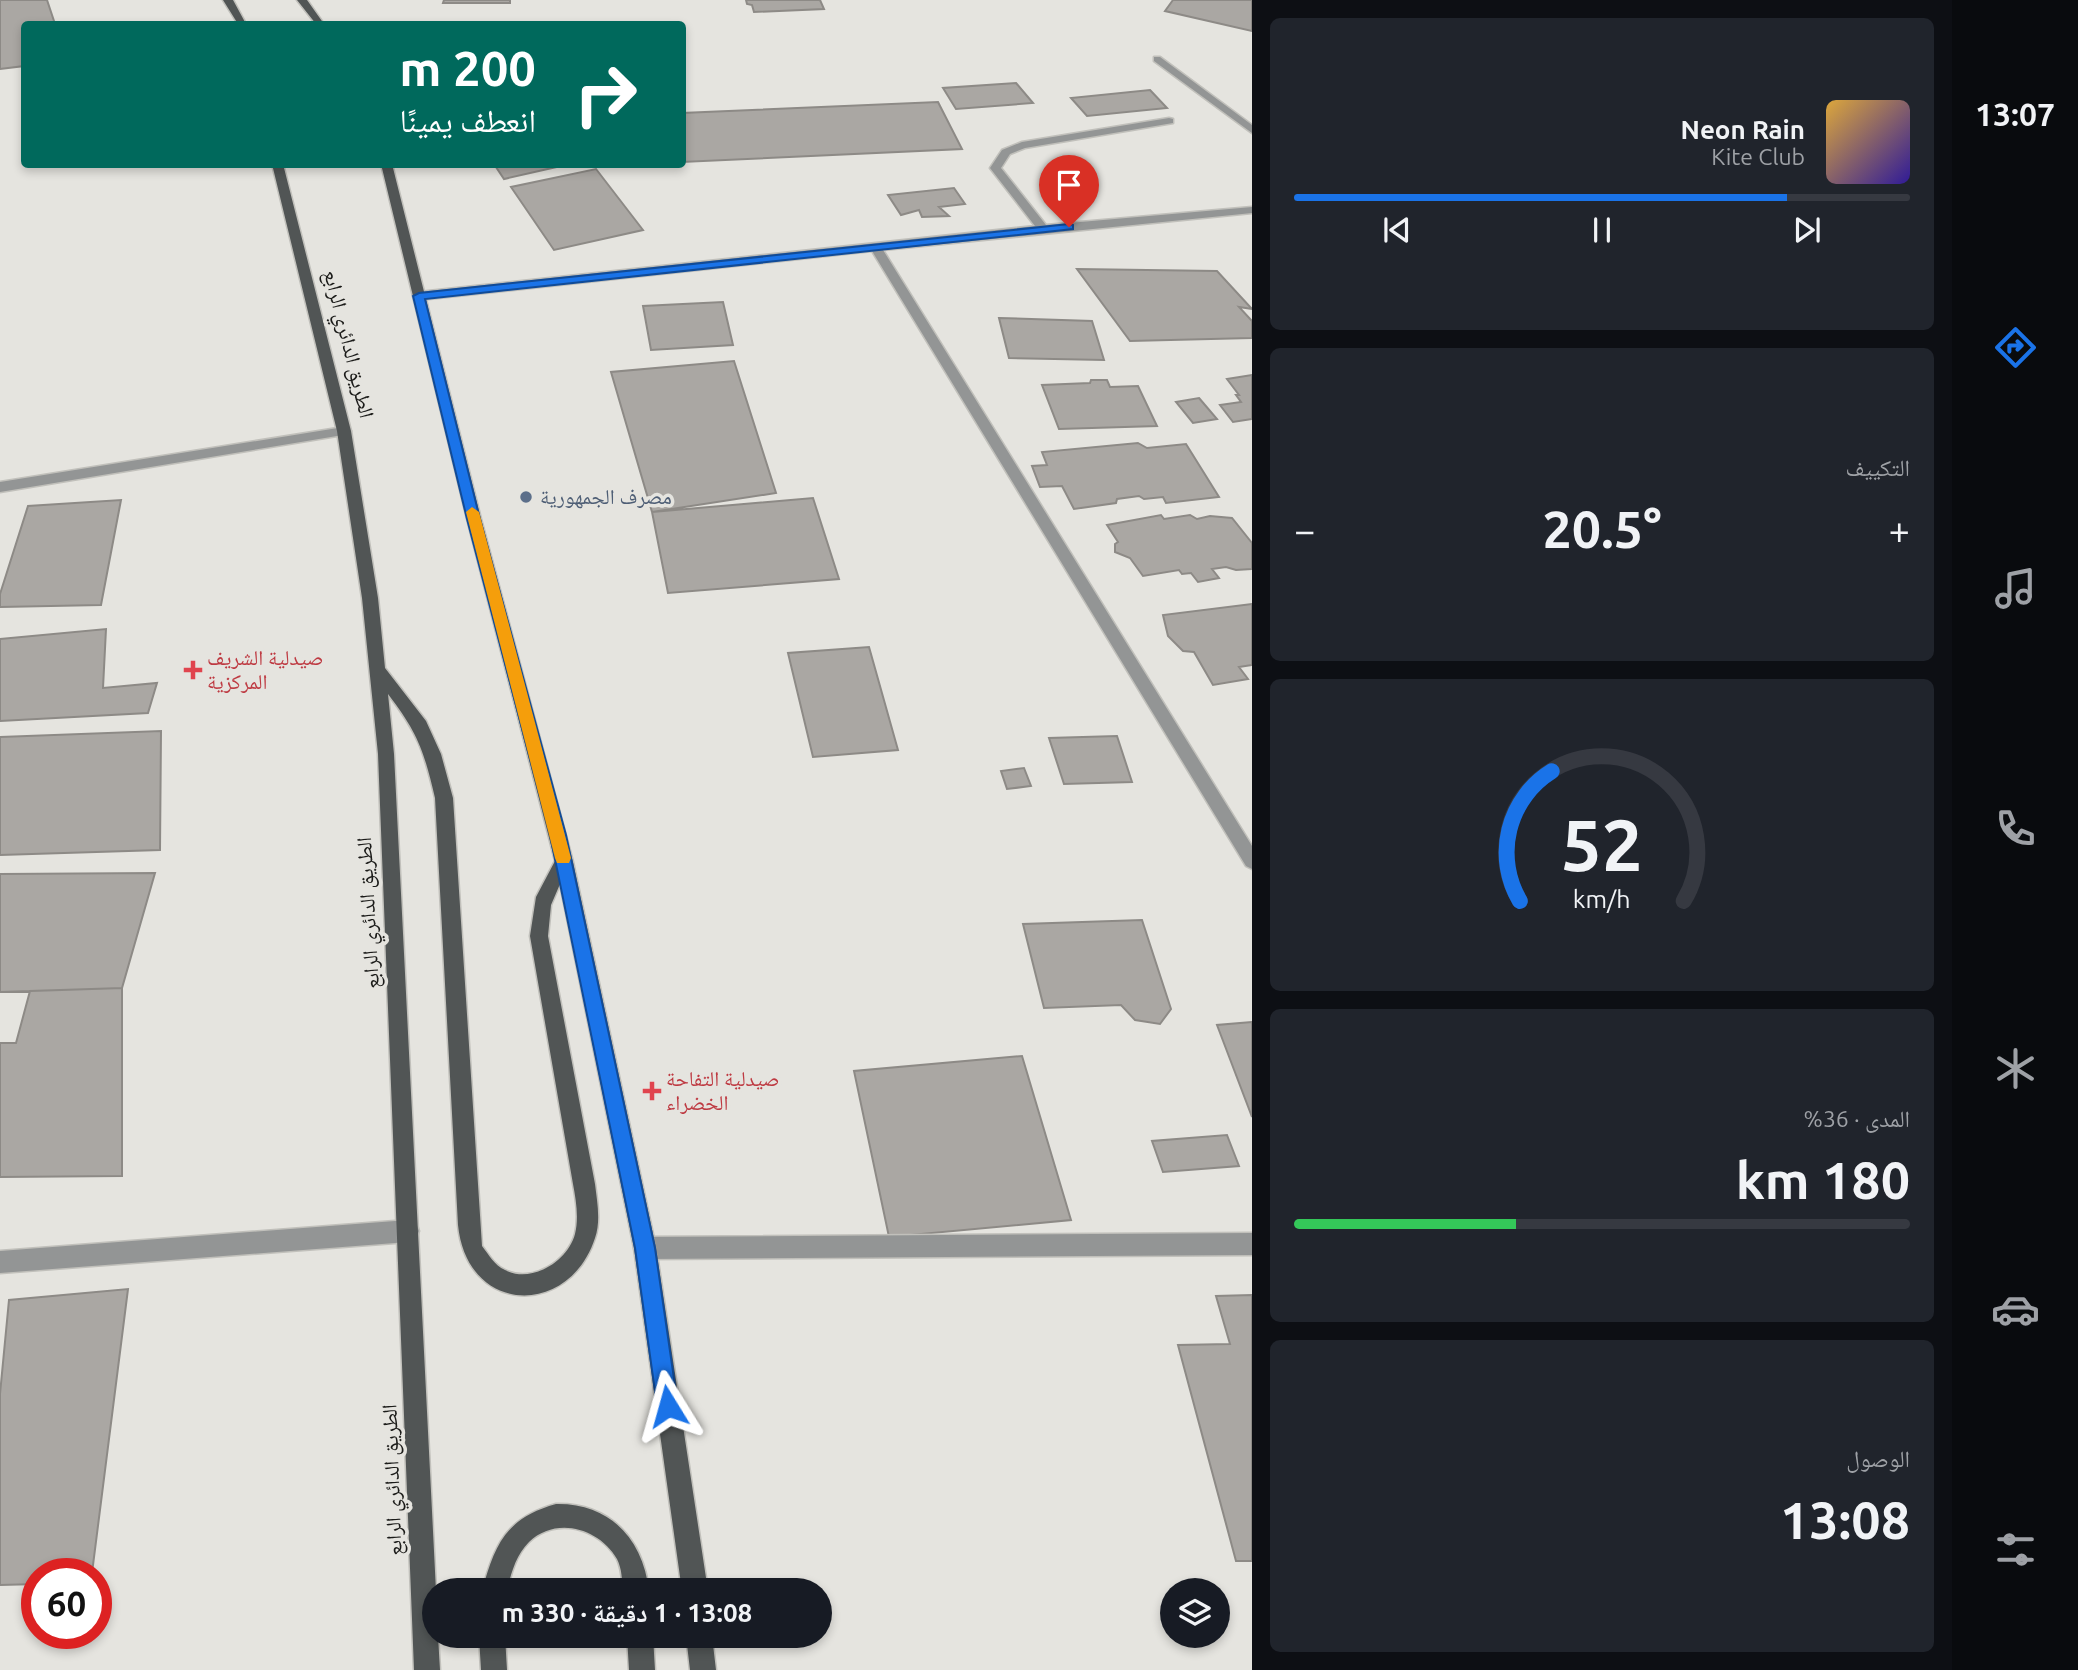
<!DOCTYPE html>
<html lang="ar">
<meta charset="utf-8">
<style>
:root{--surface:#171b24;--page:#20242c;--text:#f1f3f6;--muted:#9ea1a6;--line:#363941;--accent:#1a73e8}
body{margin:0;font-family:Ubuntu,"Noto Naskh Arabic",sans-serif;background:var(--page);color:var(--text);direction:rtl;height:100vh;display:flex;flex-direction:column;font-size:26px;white-space:nowrap}
*{box-sizing:border-box;margin:0}
p{font-size:23px;color:var(--muted)}
.icon{flex:none;width:38px;height:38px;fill:none;stroke:currentColor;stroke-width:2;stroke-linecap:round;stroke-linejoin:round}
.map{position:relative;flex:1;overflow:hidden;direction:ltr}
.panel{display:flex;flex-direction:column;gap:18px;padding:18px;background:#0d0f14;width:700px}
.panel>*{flex:none}
.hud{position:absolute;left:21px;top:21px;width:665px;height:147px;border-radius:7px;box-shadow:0 4px 10px #0003;direction:rtl;background:#00695c;color:#fff;overflow:hidden}
.controls{position:absolute;left:1160px;top:1578px;display:grid;gap:14px}
.controls a{display:grid;place-items:center;width:70px;height:70px;border-radius:50%;background:var(--surface);box-shadow:0 4px 10px #0003;font-size:35px}
.speed{position:absolute;left:21px;top:1558px;display:flex;gap:14px;font-size:35px;font-weight:700;text-align:center}
.speed>*{display:grid;place-content:center;width:91px;height:91px;border-radius:50%;background:var(--surface);box-shadow:0 4px 10px #0003;line-height:1}
.speed .limit{border:10px solid #d22;background:#fff;color:#111}
.pin{position:absolute;display:grid;place-items:center;width:60px;height:60px;color:#fff;margin:-72px -30px;border-radius:50% 50% 50% 0;rotate:-45deg;box-shadow:0 0 7px #0007}
.pin .icon{rotate:45deg}
.me{position:absolute;width:77px;margin:-38px;rotate:352deg;stroke-linejoin:round;filter:drop-shadow(0 0 5px #0008)}
.turn{display:flex;align-items:center;gap:24px;height:147px;padding:0 35px;font-size:32px}
.turn .icon{width:91px;height:91px;stroke-width:2.5}
.turn b{display:block;font-size:49px;line-height:60px}
.big{font-size:52px;font-weight:700;line-height:1.1}
.panel .card{flex:1;display:flex;flex-direction:column;justify-content:center;gap:10px;min-width:0;padding:0 24px;border-radius:10px;background:var(--page)}
.panel .dial{align-items:center;gap:0}
.dial svg{height:182px;overflow:visible;fill:none;stroke:var(--line);stroke-width:7;stroke-linecap:round;text-anchor:middle}
.dial text{fill:var(--text);stroke:none}
.song{display:flex;align-items:center;gap:21px}
.cover{width:84px;height:84px;border-radius:10px;background:linear-gradient(135deg,hsl(40 70% 55%),hsl(250 70% 35%))}
.played{height:7px;border-radius:4px;background:linear-gradient(90deg,var(--accent) 80%,var(--line) 80%)}
.keys{display:flex;justify-content:space-around;direction:ltr}
.heat{display:flex;justify-content:space-between;align-items:center;font-size:38px;direction:ltr}
.charge{height:10px;border-radius:5px;background:linear-gradient(90deg,#34c759 36%,var(--line) 0)}
.trip{position:absolute;left:422px;top:1578px;width:410px;height:70px;border-radius:35px;background:var(--surface);box-shadow:0 4px 10px #0003;font-weight:700;line-height:70px;text-align:center;direction:rtl}
main{display:flex;flex:1;min-height:0}
.menu{display:flex;flex-direction:column;width:126px;justify-content:space-around;align-items:center;background:#090b0e;color:var(--muted)}
.menu .icon{width:49px;height:49px}
.menu .active{color:var(--accent)}
.menu b{font-size:32px;color:var(--text)}
.map>svg:first-child{display:block}
.building{fill:#aaa7a3;stroke:#8d8a86;stroke-width:2}
.lines{fill:none;stroke-linecap:round;stroke-linejoin:round}
.minor-casing{stroke:#c1c0bb;stroke-width:3}
.major-casing{stroke:#c1c0bb;stroke-width:3}
.minor{fill:#939595;fill-rule:evenodd}
.major{fill:#515555;fill-rule:evenodd}
.route{fill:#1a73e8;stroke:#114b97;stroke-width:2}
.slow{fill:#f59e0b}
.service-dot{fill:#5c6f8a;stroke:#e5e4df;stroke-width:2.5}
.health-dot{fill:#e0444e;stroke:#e5e4df;stroke-width:2.5}
.labels{text-anchor:middle;stroke-width:7;stroke-linejoin:round;paint-order:stroke}
.street-label{font-size:21px;fill:#1b1b19;stroke:#e5e4df}
.service-label{font-size:21px;fill:#4e5e75;stroke:#e5e4df;text-anchor:start}
.health-label{font-size:21px;fill:#be3a42;stroke:#e5e4df;text-anchor:start}
</style>
<main>
<nav class="menu">
<b>13:07</b>
<svg class="icon active" aria-label="directions" viewBox="0 0 24 24"><path d="M12 3l9 9-9 9-9-9zM9 14v-3h6M13 9l2 2-2 2"/></svg>
<svg class="icon" aria-label="music" viewBox="0 0 24 24"><path d="M9 18V5l10-2v13"/><circle cx="6" cy="18" r="3"/><circle cx="16" cy="16" r="3"/></svg>
<svg class="icon" aria-label="phone" viewBox="0 0 24 24"><path d="M5 4h4l2 5-3 2q2 4 5 5l2-3 5 2v4C11 20 4 13 5 4z"/></svg>
<svg class="icon" aria-label="climate" viewBox="0 0 24 24"><path d="M12 3v18M4 7l16 10M4 17L20 7"/></svg>
<svg class="icon" aria-label="car" viewBox="0 0 24 24"><path d="M5 17H2v-5l4-1 3-4h7l3 4 3 1v5h-3M9 17h6M6 11h13"/><circle cx="7" cy="17" r="2"/><circle cx="17" cy="17" r="2"/></svg>
<svg class="icon" aria-label="filters" viewBox="0 0 24 24"><path d="M4 7h16M4 17h16"/><circle cx="9" cy="7" r="2"/><circle cx="15" cy="17" r="2"/></svg>
</nav>
<section class="panel">
<div class="card">
<div class="song"><i class="cover"></i><div><b>Neon Rain</b><p>Kite Club</p></div></div>
<div class="played"></div>
<div class="keys"><svg class="icon" aria-label="previous" viewBox="0 0 24 24"><path d="M18 5L8 12l10 7zM5 5v14"/></svg><svg class="icon" aria-label="pause" viewBox="0 0 24 24"><path d="M8 5v14M16 5v14"/></svg><svg class="icon" aria-label="next" viewBox="0 0 24 24"><path d="M6 5l10 7-10 7zM19 5v14"/></svg></div>
</div>
<div class="card"><p>التكييف</p>
<div class="heat"><a>−</a><b class="big">20.5°</b><a>+</a></div>
</div>
<div class="card dial"><svg viewBox="0 0 100 80">
<path d="M14 69A42 42 0 1 1 86 69"/>
<path d="M14 69A42 42 0 0 1 28 12" stroke="#1a73e8"/>
<text x="50" y="56" font-size="32" font-weight="700">52</text>
<text x="50" y="72" font-size="11">km/h</text>
</svg></div>
<div class="card"><p>المدى · 36%</p><b class="big">180 km</b><div class="charge"></div></div>
<div class="card"><p>الوصول</p><b class="big">13:08</b></div>
</section>
<div class="map">
<svg width="1252" height="1670" viewBox="0 0 1252 1670">
<rect width="100%" height="100%" fill="#e5e4df"/>
<path class="building" d="M 0,0 L 47,0 L 55,24 L 24,24 L 24,66 L 0,69 Z
M 444,0 L 510,0 L 510,3 L 443,3 Z
M 746,0 L 820,0 L 824,9 L 754,12 L 752,5 L 747,4 Z
M 1173,0 L 1252,0 L 1252,31 L 1165,11 Z
M 1016,83 L 1033,103 L 956,109 L 943,88 Z
M 1150,90 L 1167,108 L 1087,116 L 1071,98 Z
M 938,102 L 962,149 L 682,162 L 682,113 Z
M 494,164 L 570,164 L 504,179 Z
M 596,169 L 643,230 L 554,250 L 511,187 Z
M 954,188 L 965,204 L 939,207 L 949,216 L 922,217 L 919,210 L 901,215 L 888,195 Z
M 1077,269 L 1217,271 L 1252,309 L 1239,307 L 1252,321 L 1252,338 L 1130,341 Z
M 723,302 L 733,345 L 651,350 L 643,306 Z
M 999,318 L 1092,321 L 1104,360 L 1009,358 Z
M 734,361 L 776,493 L 652,512 L 611,372 Z
M 1252,375 L 1252,419 L 1233,422 L 1220,405 L 1241,402 L 1236,395 L 1239,395 L 1227,379 Z
M 1091,380 L 1107,380 L 1110,387 L 1138,386 L 1157,426 L 1059,429 L 1042,385 L 1090,383 Z
M 1199,398 L 1217,419 L 1193,423 L 1176,402 Z
M 1138,443 L 1147,448 L 1186,444 L 1219,497 L 1166,503 L 1163,497 L 1144,499 L 1139,496 L 1117,499 L 1116,503 L 1074,509 L 1062,486 L 1040,487 L 1032,466 L 1047,465 L 1042,452 Z
M 813,498 L 839,579 L 668,593 L 652,512 Z
M 121,500 L 101,605 L 0,607 L 0,594 L 28,506 Z
M 1161,515 L 1164,519 L 1190,515 L 1197,519 L 1210,516 L 1232,518 L 1252,543 L 1252,569 L 1236,570 L 1226,567 L 1212,569 L 1219,578 L 1198,582 L 1191,573 L 1182,574 L 1179,570 L 1143,576 L 1130,558 L 1115,552 L 1115,544 L 1118,542 L 1107,525 Z
M 1252,604 L 1252,665 L 1239,667 L 1248,679 L 1213,685 L 1194,652 L 1183,651 L 1168,636 L 1163,615 Z
M 106,629 L 103,688 L 157,683 L 148,713 L 0,721 L 0,639 Z
M 869,647 L 898,750 L 813,757 L 788,653 Z
M 161,731 L 160,850 L 0,855 L 0,737 Z
M 1117,736 L 1132,782 L 1064,784 L 1049,738 Z
M 1024,768 L 1031,786 L 1007,789 L 1001,771 Z
M 155,873 L 122,988 L 0,992 L 0,874 Z
M 1142,920 L 1171,1009 L 1160,1024 L 1135,1020 L 1121,1005 L 1044,1008 L 1023,924 Z
M 122,988 L 122,1176 L 0,1177 L 0,1043 L 16,1043 L 30,991 Z
M 1252,1022 L 1252,1117 L 1217,1025 Z
M 1022,1056 L 1071,1220 L 889,1237 L 854,1071 Z
M 1227,1135 L 1239,1166 L 1163,1172 L 1152,1141 Z
M 128,1289 L 92,1573 L 37,1573 L 37,1584 L 0,1585 L 0,1394 L 9,1300 Z
M 1252,1295 L 1252,1561 L 1236,1561 L 1178,1345 L 1230,1344 L 1216,1296 Z"/>
<g class="lines">
<defs>
<path id="minor" d="M 1154,57 L 1160,57 L 1252,125 L 1252,133 L 1154,61 Z
M 1169,118 L 1173,119 L 1173,123 L 1025,148 L 1010,154 L 1001,168 L 1046,225 L 1252,207 L 1252,213 L 883,250 L 1252,846 L 1252,869 L 1246,866 L 872,251 L 419,300 L 413,296 L 419,292 L 1035,226 L 990,168 L 1002,150 L 1022,142 Z
M 344,427 L 351,431 L 349,434 L 0,492 L 0,482 Z
M 408,1220 L 416,1223 L 419,1231 L 416,1239 L 408,1242 L 0,1273 L 0,1251 Z
M 1252,1233 L 1252,1255 L 645,1259 L 637,1256 L 634,1248 L 637,1240 L 645,1237 Z"/>
<path id="major" d="M 223,0 L 233,0 L 246,24 L 238,24 Z
M 297,0 L 307,0 L 324,24 L 316,24 Z
M 272,164 L 283,164 L 351,431 L 378,598 L 385,668 L 426,721 L 441,754 L 453,798 L 482,1246 C 489,1255 494,1265 505,1270 C 532,1284 568,1261 575,1234 C 579,1218 576,1200 573,1184 L 530,936 L 536,897 L 555,861 L 467,519 L 381,164 L 392,164 L 481,519 L 573,862 L 656,1248 L 708,1591 L 682,1591 L 634,1248 L 560,884 L 551,905 L 548,936 L 595,1184 C 597,1201 601,1221 595,1238 C 569,1318 467,1315 458,1225 L 435,798 C 424,751 418,733 388,694 L 394,754 L 436,1591 L 434,1636 L 438,1636 L 440,1670 L 414,1670 L 378,754 L 362,598 L 337,431 Z
M 556,1504 C 610,1503 643,1539 649,1591 L 623,1591 C 622,1580 622,1569 617,1559 C 599,1528 556,1516 529,1542 C 516,1555 511,1573 507,1591 L 482,1591 C 495,1544 506,1518 556,1504 Z
M 479,1636 L 505,1636 L 507,1670 L 481,1670 Z
M 627,1636 L 653,1636 L 655,1670 L 629,1670 Z
M 686,1636 L 712,1636 L 716,1670 L 690,1670 Z"/>
</defs>
<use href="#minor" class="minor-casing"/>
<use href="#major" class="major-casing"/>
<use href="#minor" class="minor"/>
<use href="#major" class="major"/>
</g>
<path class="route" d="M 1069,224 L 1073,225 L 1073,229 L 425,299 L 480,519 L 566,835 L 655,1248 L 678,1406 L 675,1414 L 668,1417 L 660,1414 L 657,1406 L 635,1248 L 550,835 L 467,519 L 413,296 L 419,293 Z"/>
<path class="slow" d="M 472,507 L 479,512 L 571,858 L 569,863 L 557,863 L 555,858 L 466,512 Z"/>
<circle class="service-dot" cx="526" cy="497" r="7"/>
<g class="health-dot">
<path d="M189.5 659.5h7v7h7v7h-7v7h-7v-7h-7v-7h7z"/>
<path d="M648.5 1080.5h7v7h7v7h-7v7h-7v-7h-7v-7h7z"/>
</g>
<g class="labels">
<g class="street-label">
<text transform="translate(349 344) rotate(76)" y="7">الطريق الدائري الرابع</text>
<text transform="translate(368 913) rotate(-93)" y="7">الطريق الدائري الرابع</text>
<text transform="translate(392 1480) rotate(-92)" y="7">الطريق الدائري الرابع</text>
</g>
<g class="service-label">
<text x="540" y="504">مصرف الجمهورية</text>
</g>
<g class="health-label">
<text x="207" y="665">صيدلية الشريف<tspan x="207" dy="24">المركزية</tspan></text>
<text x="666" y="1086">صيدلية التفاحة<tspan x="666" dy="24">الخضراء</tspan></text>
</g>
</g>
</svg>
<div class="controls">
<a><svg class="icon" aria-label="layers" viewBox="0 0 24 24"><path d="M12 4l9 5-9 5-9-5zM3 14l9 5 9-5"/></svg></a>
</div>
<div class="speed"><div class="limit">60</div></div>
<div class="pin" style="left:1069px;top:227px;background:#d93025"><svg class="icon" aria-label="arrive" viewBox="0 0 24 24"><path d="M6 21V4h12l-3 4 3 4H6"/></svg></div>
<svg class="me" style="left:668px;top:1406px" viewBox="-20 -20 40 40"><path d="M0-17L14 15 0 8-14 15z" fill="#1a73e8" stroke="#fff" stroke-width="4"/></svg>
<div class="trip">13:08 · 1 دقيقة · 330 m</div>
<div class="hud">
<div class="turn"><svg class="icon" aria-label="right" viewBox="0 0 24 24"><path d="M7 20v-9h11M14 6l5 5-5 5"/></svg><div><b>200 m</b>انعطف يمينًا</div></div>
</div>
</div>
</main>
